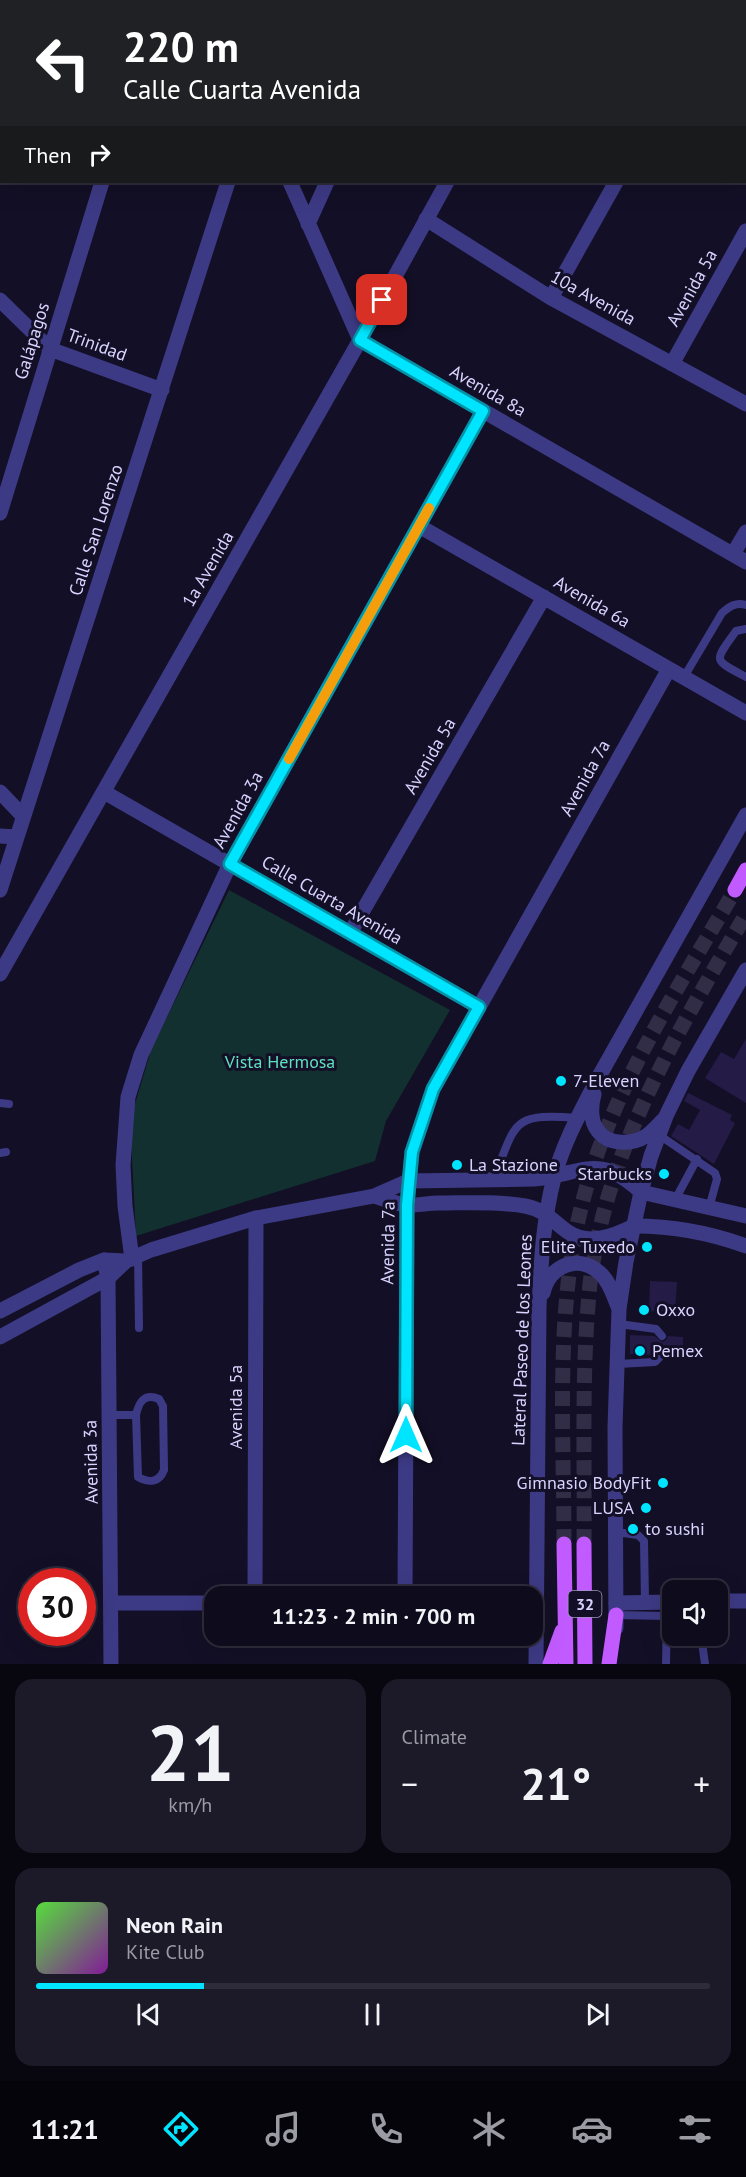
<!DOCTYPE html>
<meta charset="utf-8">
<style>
:root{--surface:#0e0b1c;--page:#1c1929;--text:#f1f3f6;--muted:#9b9ba3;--line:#2e2b3b;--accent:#00e5ff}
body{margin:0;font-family:"PT Sans",sans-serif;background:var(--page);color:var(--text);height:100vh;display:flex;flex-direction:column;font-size:22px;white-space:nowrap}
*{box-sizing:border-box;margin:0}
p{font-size:20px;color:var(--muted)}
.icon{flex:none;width:33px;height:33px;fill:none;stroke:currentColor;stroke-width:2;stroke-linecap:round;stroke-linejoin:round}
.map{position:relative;height:1664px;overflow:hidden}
.sheet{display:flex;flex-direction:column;gap:15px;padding:15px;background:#08060f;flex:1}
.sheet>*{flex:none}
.hud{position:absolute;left:0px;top:0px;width:747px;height:183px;box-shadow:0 6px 24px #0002,0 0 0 2px var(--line);background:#202124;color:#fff;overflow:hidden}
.controls{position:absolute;left:662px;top:1580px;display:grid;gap:12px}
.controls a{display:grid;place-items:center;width:66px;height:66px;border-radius:12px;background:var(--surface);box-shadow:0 6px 24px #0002,0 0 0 2px var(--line);font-size:30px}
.speed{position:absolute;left:18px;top:1568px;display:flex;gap:12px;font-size:30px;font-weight:700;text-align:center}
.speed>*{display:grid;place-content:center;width:78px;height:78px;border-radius:50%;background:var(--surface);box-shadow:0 6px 24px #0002,0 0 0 2px var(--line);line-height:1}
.speed .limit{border:9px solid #d22;background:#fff;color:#111}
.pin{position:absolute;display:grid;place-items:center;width:51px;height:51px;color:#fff;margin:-26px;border-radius:12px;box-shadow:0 3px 9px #0006}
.me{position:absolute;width:66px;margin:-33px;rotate:0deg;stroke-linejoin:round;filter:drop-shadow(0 0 4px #0008)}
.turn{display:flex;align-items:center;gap:21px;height:126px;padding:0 24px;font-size:27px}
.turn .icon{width:78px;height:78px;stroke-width:2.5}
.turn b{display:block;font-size:42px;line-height:51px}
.then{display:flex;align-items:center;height:57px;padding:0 24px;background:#0003;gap:12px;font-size:22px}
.big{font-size:45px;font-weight:800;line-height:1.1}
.sheet .widget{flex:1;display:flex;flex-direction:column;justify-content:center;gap:9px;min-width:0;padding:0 21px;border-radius:18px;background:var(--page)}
.sheet .dial{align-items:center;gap:0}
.dial b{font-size:78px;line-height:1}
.song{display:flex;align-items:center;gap:18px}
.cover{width:72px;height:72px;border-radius:9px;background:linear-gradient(135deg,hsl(110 70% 55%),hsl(290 70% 35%))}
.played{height:6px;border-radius:3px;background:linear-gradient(90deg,var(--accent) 25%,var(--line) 25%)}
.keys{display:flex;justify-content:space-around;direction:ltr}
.heat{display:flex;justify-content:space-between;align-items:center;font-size:33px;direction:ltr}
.sheet .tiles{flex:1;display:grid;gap:15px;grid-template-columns:1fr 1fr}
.widget:last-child{grid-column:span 2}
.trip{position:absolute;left:204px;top:1586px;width:339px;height:60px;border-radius:18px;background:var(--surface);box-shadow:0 6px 24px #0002,0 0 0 2px var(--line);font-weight:800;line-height:60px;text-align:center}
.tabs{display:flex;height:96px;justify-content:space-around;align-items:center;background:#06040b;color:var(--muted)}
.tabs .icon{width:42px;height:42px}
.tabs .current{color:var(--accent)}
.tabs b{font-size:27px;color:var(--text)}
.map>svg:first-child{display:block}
.green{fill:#12302f}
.building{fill:#241b47}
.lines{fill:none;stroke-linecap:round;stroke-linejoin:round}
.primary-tunnel{stroke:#312d47;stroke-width:15;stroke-dasharray:15 8;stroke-linecap:butt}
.service{stroke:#3d3a85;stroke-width:8}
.minor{stroke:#3d3a85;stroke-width:15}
.tertiary{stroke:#3d3a85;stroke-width:15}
.primary{stroke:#c25bff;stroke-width:15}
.route-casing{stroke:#0095a6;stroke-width:15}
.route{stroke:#00e5ff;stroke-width:10}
.slow{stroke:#f59e0b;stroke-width:10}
.poi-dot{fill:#00e5ff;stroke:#130f26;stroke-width:2}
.labels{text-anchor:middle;stroke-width:6;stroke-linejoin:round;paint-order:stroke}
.shield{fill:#130f26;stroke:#9e99be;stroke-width:1.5}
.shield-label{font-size:16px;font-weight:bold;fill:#d9d4ff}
.street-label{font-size:18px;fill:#d9d4ff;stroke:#130f26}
.park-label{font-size:18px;fill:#5fe0c0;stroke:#130f26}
.poi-label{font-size:18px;fill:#d9d4ff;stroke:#130f26;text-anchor:start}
</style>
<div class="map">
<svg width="746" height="1664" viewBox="0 0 746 1664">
<rect width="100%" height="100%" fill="#130f26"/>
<path class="green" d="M 229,890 L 450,1010 L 386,1121 L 375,1161 L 136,1236 L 130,1121 L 151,1050 Z"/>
<path class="building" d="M 746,1039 L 746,1103 L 705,1078 L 721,1052 L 734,1059 Z
M 688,1093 L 732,1115 L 730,1120 L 735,1123 L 714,1164 L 671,1136 L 678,1124 L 689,1130 L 700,1110 L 684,1101 Z
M 650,1281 L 677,1282 L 675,1312 L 649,1311 Z
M 630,1335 L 654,1336 L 663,1342 L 666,1340 L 668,1336 L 683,1337 L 683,1355 L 668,1355 L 663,1349 L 654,1355 L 630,1354 Z"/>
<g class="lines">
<path class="primary-tunnel" d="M 564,1544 C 564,1436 555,1313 581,1208 C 609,1093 676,992 735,890
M 584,1544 C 585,1458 581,1370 590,1284 C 606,1148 679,1030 746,914"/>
<path class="service" d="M 746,629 L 736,631 C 714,662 712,659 746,677
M 684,677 L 722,613 C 730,606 736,602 746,605
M 0,1103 L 9,1104
M 659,1135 L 715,1173 L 717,1179 L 709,1208
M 0,1153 L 6,1152
M 493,1180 C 517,1122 510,1113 577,1118
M 675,1200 L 697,1159
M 138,1256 L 139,1328
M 619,1324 L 656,1329 L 662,1336
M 618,1364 L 655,1362 L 662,1355
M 110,1415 L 136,1415 L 138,1477 C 149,1483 159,1483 164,1470 L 163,1406 L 159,1399 C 145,1393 139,1401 136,1415
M 616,1532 L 638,1535 L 644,1541 L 645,1602
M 616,1615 L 667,1616 L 666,1664
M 701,1635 L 705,1664"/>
<path class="minor" d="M 24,2 L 25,0
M 158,2 L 159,0
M 286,2 L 286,0
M 408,2 L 408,0
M 717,2 L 717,0
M 0,80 L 2,75
M 290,182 L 360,340 L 746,562
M 426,219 L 551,298 L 746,404
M 308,224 L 327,182
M 551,298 L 616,182
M 0,300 L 50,349 L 162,390
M 672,364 L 746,231
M 0,513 L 102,182
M 419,526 L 746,713
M 733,554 L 746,532
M 0,792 L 23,816
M 104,792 L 479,1007
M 0,836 L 17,837
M 0,890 L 228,182
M 350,933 L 544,597
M 641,1192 L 746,1216
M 634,1226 C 674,1226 708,1232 746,1246
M 132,1259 L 125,1206 L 123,1165 L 128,1097 L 141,1055 L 230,864 L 483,411
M 104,1260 L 108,1278 L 111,1664
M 255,1596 L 256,1218
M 405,1596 L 407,1205 L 412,1152 L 433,1089 L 669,669
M 717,1601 L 746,1601
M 111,1603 L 214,1603
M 616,1603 L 672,1602"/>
<path class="tertiary" d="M 549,2 L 550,0
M 0,974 L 360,340 L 447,182
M 594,1094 C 591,1106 590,1121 598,1131 C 608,1145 632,1145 646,1136 C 652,1132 657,1126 663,1120
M 374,1196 C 384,1199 395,1203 405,1205 C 416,1206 427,1203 438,1203 C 466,1203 497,1201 525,1206 C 546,1210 552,1221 568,1232 C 589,1246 614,1236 634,1226
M 543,1293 C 549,1266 578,1253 600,1273 C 610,1282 614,1297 619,1309
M 0,1311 L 79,1270 L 104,1260 L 126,1261 L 151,1250 L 256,1218 L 374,1196 L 408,1181 L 534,1179 C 583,1174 598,1152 641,1192
M 0,1337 L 108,1278 L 126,1261
M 616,1628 L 615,1427 L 619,1309 L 626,1262 L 641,1192 L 651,1156 L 666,1116 L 688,1071 L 746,970
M 536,1664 L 539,1307 C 541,1263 543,1220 554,1178 C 563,1143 581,1111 597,1080 L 746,815"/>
<path class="primary" d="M 735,890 L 746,870
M 564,1544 L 566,1664
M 584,1544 L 585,1664
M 550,1664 L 562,1631
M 609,1664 L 616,1615"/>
</g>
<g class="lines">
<defs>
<path id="route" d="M 382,300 L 360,340 L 483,411 L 230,864 L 479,1007 L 433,1089 L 412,1152 L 407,1205 L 406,1435"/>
</defs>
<use href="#route" class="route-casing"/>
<use href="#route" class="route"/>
<path class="slow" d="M 289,759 L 429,508"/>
</g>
<g class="poi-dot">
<circle cx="561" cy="1081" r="6"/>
<circle cx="457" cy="1165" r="6"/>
<circle cx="664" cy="1174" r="6"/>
<circle cx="647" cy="1247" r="6"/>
<circle cx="644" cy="1310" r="6"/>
<circle cx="640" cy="1351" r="6"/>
<circle cx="663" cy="1483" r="6"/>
<circle cx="646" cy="1508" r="6"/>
<circle cx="633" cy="1529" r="6"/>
</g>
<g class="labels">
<rect class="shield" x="568.5" y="1591" width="33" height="26" rx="4.5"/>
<g class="shield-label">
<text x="585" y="1610">32</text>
</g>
<g class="street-label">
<text transform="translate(692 288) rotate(-61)" y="6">Avenida 5a</text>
<text transform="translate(593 298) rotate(29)" y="6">10a Avenida</text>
<text transform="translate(32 341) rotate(-73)" y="6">Galápagos</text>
<text transform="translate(97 345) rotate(20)" y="6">Trinidad</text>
<text transform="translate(488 391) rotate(30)" y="6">Avenida 8a</text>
<text transform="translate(96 530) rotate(-72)" y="6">Calle San Lorenzo</text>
<text transform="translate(208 569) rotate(-60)" y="6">1a Avenida</text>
<text transform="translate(592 602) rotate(30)" y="6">Avenida 6a</text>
<text transform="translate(430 756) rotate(-60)" y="6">Avenida 5a</text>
<text transform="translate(585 778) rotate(-61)" y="6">Avenida 7a</text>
<text transform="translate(238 810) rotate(-61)" y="6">Avenida 3a</text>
<text transform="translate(332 900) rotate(30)" y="6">Calle Cuarta Avenida</text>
<text transform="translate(388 1243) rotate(-89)" y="6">Avenida 7a</text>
<text transform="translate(522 1340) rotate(-88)" y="6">Lateral Paseo de los Leones</text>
<text transform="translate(236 1407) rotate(-90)" y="6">Avenida 5a</text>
<text transform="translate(91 1462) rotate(-91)" y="6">Avenida 3a</text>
</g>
<g class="park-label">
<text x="280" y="1068">Vista Hermosa</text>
</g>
<g class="poi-label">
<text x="573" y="1087">7-Eleven</text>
<text x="469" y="1171">La Stazione</text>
<text x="652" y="1180" text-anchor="end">Starbucks</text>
<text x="635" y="1253" text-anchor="end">Elite Tuxedo</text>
<text x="656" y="1316">Oxxo</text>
<text x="652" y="1357">Pemex</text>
<text x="651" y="1489" text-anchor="end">Gimnasio BodyFit</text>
<text x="634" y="1514" text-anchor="end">LUSA</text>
<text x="645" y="1535">to sushi</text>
</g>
</g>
</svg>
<div class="controls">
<a><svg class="icon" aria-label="sound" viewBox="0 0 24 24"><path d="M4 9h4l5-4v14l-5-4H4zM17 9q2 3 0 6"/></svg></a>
</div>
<div class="speed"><div class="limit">30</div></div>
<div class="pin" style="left:382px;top:300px;background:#d93025"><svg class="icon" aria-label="arrive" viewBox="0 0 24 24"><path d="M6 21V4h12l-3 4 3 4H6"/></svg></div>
<svg class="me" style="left:406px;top:1435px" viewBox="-20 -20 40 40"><path d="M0-17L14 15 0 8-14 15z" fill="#00e5ff" stroke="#fff" stroke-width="4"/></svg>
<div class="trip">11:23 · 2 min · 700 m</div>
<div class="hud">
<div class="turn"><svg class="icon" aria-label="left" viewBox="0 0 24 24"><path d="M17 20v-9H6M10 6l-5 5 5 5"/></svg><div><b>220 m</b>Calle Cuarta Avenida</div></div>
<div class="then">Then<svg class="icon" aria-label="right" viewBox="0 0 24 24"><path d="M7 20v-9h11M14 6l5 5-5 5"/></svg></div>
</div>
</div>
<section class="sheet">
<div class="tiles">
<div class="widget dial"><b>21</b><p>km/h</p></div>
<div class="widget"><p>Climate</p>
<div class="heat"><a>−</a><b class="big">21°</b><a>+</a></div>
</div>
<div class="widget">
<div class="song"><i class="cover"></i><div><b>Neon Rain</b><p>Kite Club</p></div></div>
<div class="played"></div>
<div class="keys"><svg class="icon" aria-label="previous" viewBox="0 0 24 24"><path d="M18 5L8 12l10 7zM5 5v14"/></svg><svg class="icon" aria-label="pause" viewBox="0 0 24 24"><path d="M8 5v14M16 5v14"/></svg><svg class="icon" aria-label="next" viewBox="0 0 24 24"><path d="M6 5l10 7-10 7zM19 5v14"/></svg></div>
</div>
</div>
</section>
<nav class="tabs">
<b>11:21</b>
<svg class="icon current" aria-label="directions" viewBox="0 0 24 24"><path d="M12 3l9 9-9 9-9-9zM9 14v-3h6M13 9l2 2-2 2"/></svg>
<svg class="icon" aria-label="music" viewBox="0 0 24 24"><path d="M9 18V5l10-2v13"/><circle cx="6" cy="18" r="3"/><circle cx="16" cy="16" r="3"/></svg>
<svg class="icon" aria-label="phone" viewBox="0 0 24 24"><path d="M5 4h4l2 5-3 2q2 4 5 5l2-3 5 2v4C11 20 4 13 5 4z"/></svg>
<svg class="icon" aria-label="climate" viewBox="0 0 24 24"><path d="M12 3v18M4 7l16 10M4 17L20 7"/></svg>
<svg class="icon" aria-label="car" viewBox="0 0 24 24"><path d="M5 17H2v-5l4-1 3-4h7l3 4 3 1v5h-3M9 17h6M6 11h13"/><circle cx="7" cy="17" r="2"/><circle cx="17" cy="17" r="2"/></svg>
<svg class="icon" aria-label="filters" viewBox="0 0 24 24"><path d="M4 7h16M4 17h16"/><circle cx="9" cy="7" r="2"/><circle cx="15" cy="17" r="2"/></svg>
</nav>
